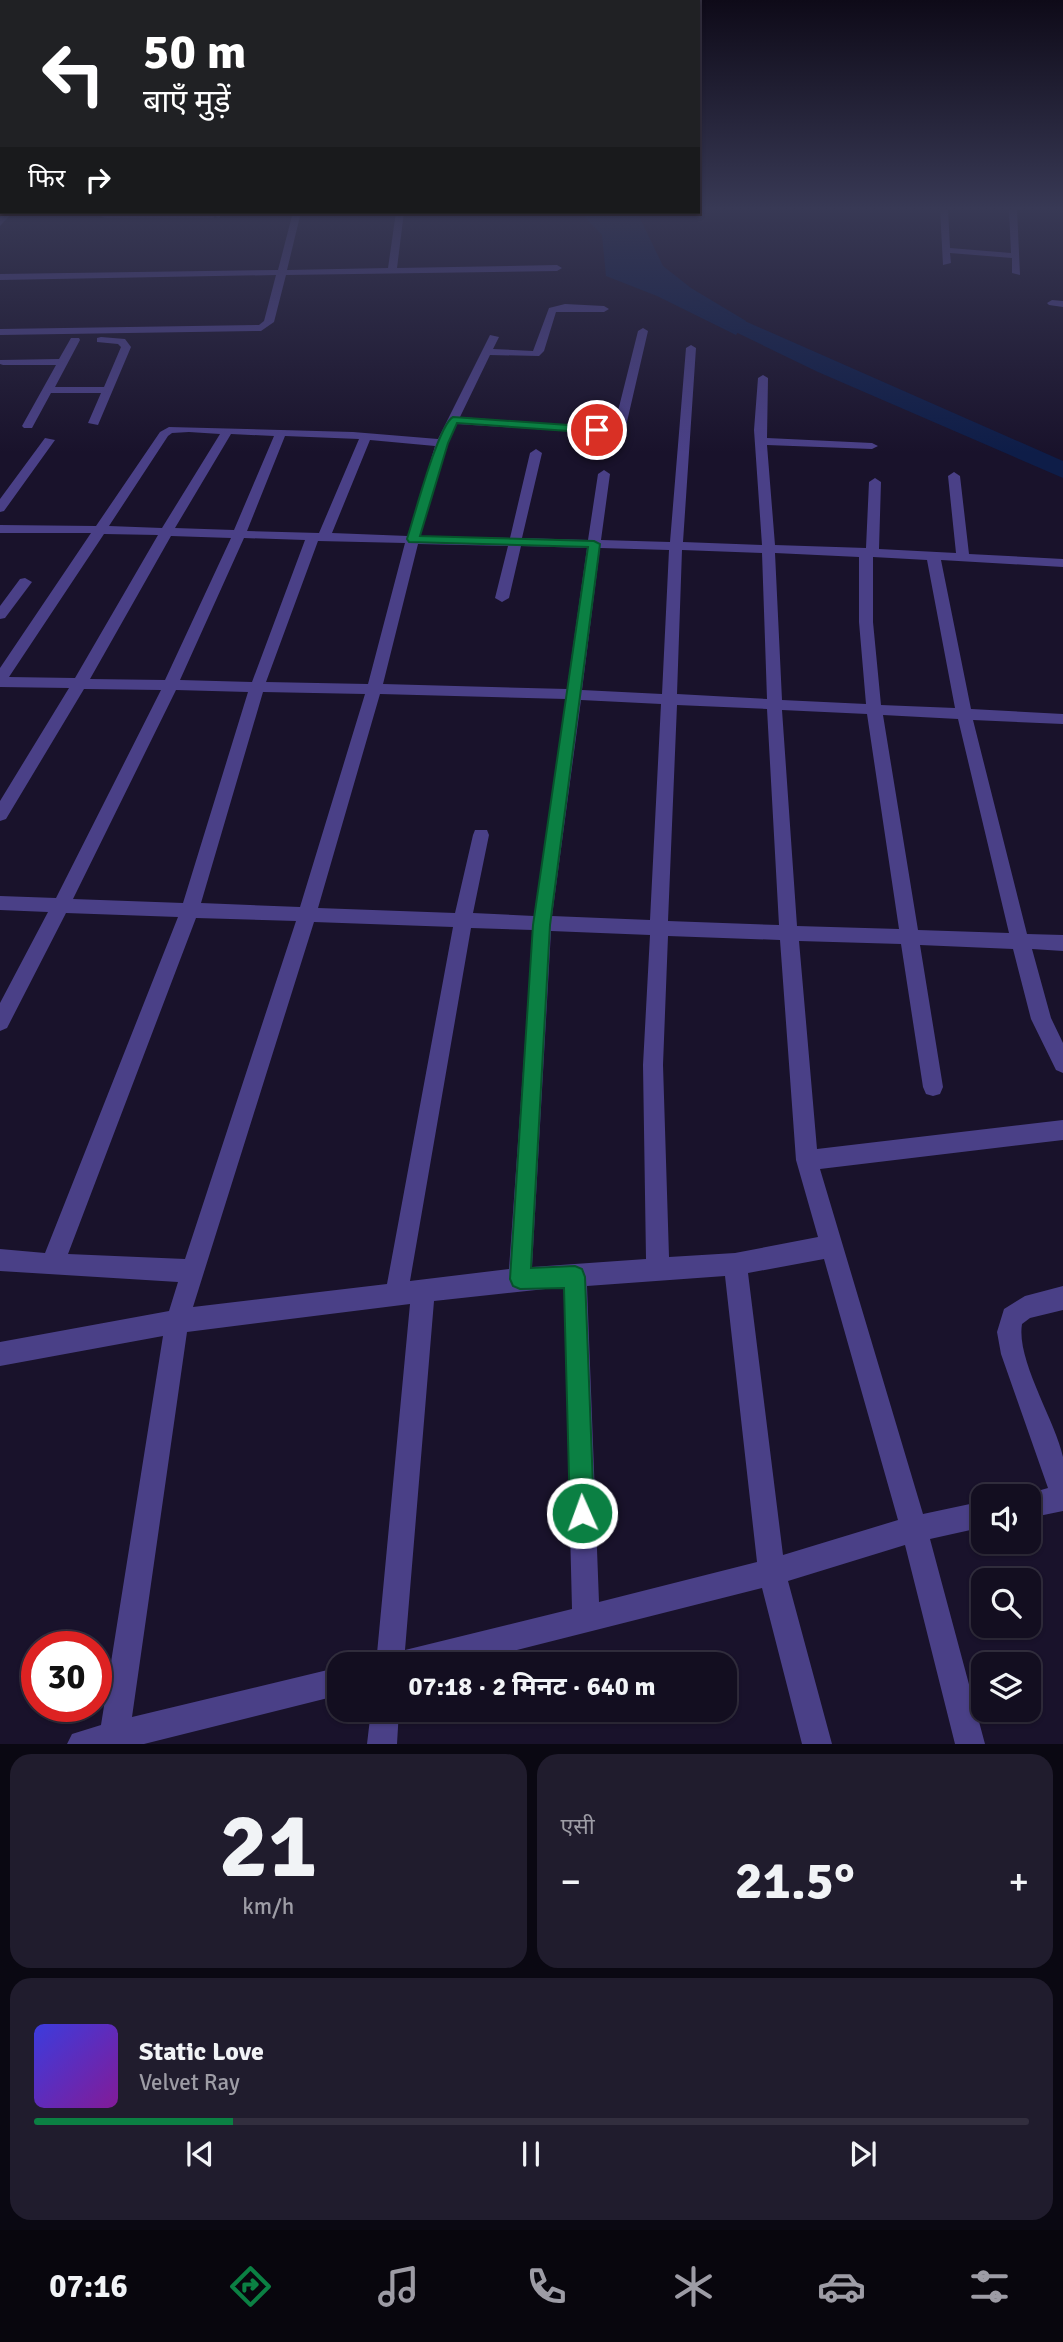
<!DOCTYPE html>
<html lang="hi">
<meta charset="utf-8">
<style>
:root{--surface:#130e20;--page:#201c2d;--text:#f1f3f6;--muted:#9d9ca5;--line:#322e3e;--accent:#0b8043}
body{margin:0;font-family:Signika,"Noto Sans Devanagari",sans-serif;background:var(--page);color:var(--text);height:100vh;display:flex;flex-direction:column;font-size:26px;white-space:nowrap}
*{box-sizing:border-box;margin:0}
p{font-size:23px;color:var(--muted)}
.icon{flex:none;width:38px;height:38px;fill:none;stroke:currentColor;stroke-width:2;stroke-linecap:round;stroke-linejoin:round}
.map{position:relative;height:1744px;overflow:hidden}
.drawer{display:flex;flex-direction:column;gap:10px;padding:10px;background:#0a0812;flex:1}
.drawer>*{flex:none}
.banner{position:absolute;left:0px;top:0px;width:700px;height:214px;box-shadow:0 2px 5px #0004,0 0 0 2px var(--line);background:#202124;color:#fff;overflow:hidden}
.controls{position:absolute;left:971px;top:1484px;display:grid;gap:14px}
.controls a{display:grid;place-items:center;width:70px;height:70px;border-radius:14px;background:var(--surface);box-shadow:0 2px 5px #0004,0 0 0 2px var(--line);font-size:35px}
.speed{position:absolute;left:21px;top:1631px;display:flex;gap:14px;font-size:35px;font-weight:700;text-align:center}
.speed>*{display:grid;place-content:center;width:91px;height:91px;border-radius:50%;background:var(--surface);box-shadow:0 2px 5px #0004,0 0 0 2px var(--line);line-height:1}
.speed .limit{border:10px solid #d22;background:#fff;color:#111}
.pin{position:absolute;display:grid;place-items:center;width:60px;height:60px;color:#fff;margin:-30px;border:4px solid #fff;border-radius:50%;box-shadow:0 2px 7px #0007}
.me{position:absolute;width:77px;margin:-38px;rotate:358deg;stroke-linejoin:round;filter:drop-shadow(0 0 5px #0008)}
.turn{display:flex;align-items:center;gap:24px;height:147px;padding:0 28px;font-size:32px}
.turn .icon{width:91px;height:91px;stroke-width:2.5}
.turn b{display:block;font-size:49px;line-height:60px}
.then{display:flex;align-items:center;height:66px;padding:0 28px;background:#0003;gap:14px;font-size:26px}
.big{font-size:52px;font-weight:700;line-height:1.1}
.drawer .card{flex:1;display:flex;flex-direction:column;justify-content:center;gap:10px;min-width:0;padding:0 24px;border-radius:21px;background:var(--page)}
.drawer .dial{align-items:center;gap:0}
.dial b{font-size:91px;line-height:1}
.song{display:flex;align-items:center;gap:21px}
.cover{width:84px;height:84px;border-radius:10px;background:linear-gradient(135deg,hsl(240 70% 55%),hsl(290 70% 35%))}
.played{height:7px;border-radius:4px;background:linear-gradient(90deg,var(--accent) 20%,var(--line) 20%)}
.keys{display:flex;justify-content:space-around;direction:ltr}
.heat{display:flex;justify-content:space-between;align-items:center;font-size:38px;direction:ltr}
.drawer .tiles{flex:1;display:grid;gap:10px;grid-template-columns:1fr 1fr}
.card:last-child{grid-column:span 2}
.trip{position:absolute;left:327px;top:1652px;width:410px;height:70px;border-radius:21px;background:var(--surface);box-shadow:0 2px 5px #0004,0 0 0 2px var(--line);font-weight:700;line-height:70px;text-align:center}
.dock{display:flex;height:112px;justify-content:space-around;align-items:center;background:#08060d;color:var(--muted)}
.dock .icon{width:49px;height:49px}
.dock .active{color:var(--accent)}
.dock b{font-size:32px;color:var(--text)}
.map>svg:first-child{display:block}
.water{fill:#0e1d48}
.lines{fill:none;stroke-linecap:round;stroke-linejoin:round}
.river{fill:#0e1d48;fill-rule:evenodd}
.building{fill:#2d1f4b;stroke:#473276;stroke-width:2}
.service{stroke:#4a4087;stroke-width:5}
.minor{fill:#4a4087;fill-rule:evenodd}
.tertiary{fill:#4a4087;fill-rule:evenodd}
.route{fill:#0b8043;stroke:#07532c;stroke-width:2}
</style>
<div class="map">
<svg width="1063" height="1744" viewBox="0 0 1063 1744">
<rect width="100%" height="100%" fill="#19122b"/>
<path class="water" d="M 580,212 L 637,212 L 663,266 L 691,288 L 746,321 L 736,335 L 657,296 L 606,276 L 602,235 Z"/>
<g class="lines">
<path class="river" d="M 697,300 L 1063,461 L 1063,478 L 818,372 L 690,310 L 687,306 L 690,302 Z"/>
</g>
<path class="building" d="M 95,212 L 215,212 L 213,217 L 105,217 Z"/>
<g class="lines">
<path class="service" d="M 54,212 L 92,213
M 218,215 L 220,212"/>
<path class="minor" d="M 940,209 L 948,209 L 950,248 L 1011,253 L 1009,209 L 1017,209 L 1020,275 L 1012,273 L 1012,258 L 950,253 L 951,263 L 943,265 Z
M 293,212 L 301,212 L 287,270 L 388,268 L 396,212 L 404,212 L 397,268 L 557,265 L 562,268 L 557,271 L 286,275 L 274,322 L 261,331 L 0,335 L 0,329 L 259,325 L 264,321 L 276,275 L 0,280 L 0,274 L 278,270 Z
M 1052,300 L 1063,301 L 1063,307 L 1049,305 L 1047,303 Z
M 565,304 L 604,306 L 609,309 L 604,312 L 556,312 L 544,351 L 539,356 L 490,355 L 460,417 L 597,427 L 615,423 L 638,331 L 643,328 L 648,331 L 626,426 L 597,433 L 457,424 L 448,443 L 420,536 L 510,538 L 530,453 L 536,449 L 542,453 L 522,538 L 588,540 L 598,474 L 604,470 L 610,474 L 601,540 L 670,542 L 686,348 L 691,345 L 696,348 L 683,542 L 762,545 L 754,430 L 758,378 L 763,375 L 768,378 L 767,438 L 872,443 L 878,446 L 872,449 L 767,445 L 775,545 L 866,548 L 869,482 L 875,478 L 881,482 L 879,549 L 956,553 L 948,476 L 954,472 L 960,476 L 969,554 L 1063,559 L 1063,567 L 941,560 L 971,709 L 1063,714 L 1063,724 L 973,720 L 1027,934 L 1063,935 L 1063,951 L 1032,949 L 1051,1018 L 1063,1043 L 1063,1073 L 1056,1070 L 1031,1019 L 1013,949 L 920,945 L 943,1087 L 940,1094 L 933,1096 L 926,1094 L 923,1087 L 901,944 L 799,941 L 817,1149 L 1063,1120 L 1063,1140 L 820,1169 L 923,1514 L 984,1501 L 984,1527 L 930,1539 L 985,1744 L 955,1744 L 905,1545 L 788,1581 L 832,1744 L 802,1744 L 762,1588 L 462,1664 L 376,1664 L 410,1304 L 187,1332 L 132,1717 L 340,1667 L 340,1695 L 144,1744 L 67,1744 L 72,1734 L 101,1725 L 163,1336 L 0,1366 L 0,1342 L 169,1311 L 178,1282 L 0,1271 L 0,1249 L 45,1253 L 178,917 L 66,913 L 7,1028 L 0,1031 L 0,1003 L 48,912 L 0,910 L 0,896 L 56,898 L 161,690 L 84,689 L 6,819 L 0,821 L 0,801 L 69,688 L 0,687 L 0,668 L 91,533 L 0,533 L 0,525 L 96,526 L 160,432 L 169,427 L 353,432 L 438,439 L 490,335 L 499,337 L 493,349 L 533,351 L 549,308 ZM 189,432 L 220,434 L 162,528 L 109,526 L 168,436 L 172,433 ZM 231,434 L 274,436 L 234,530 L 175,528 ZM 285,436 L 359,439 L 319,533 L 247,531 ZM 370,440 L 435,446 L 408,536 L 332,533 ZM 104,534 L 158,535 L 75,678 L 9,677 ZM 171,536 L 231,538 L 165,680 L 90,679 ZM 244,538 L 305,540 L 252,682 L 180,680 ZM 318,541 L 405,543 L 368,684 L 266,682 ZM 418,544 L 508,546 L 495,598 L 502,602 L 509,598 L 521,546 L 587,548 L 567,689 L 383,684 ZM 600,548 L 669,550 L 662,694 L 582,690 ZM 682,550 L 762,553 L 767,699 L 677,694 ZM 775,553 L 859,557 L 859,622 L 866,704 L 782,700 ZM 873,557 L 927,560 L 955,708 L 881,705 L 873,622 ZM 176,690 L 248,692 L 183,903 L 73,899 ZM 263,692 L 365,694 L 300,907 L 201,903 ZM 380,694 L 566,699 L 534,916 L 473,913 L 489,835 L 487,830 L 475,830 L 473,835 L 455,913 L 318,908 ZM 581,700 L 661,704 L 650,920 L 552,916 ZM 677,705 L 767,709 L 779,925 L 668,921 ZM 782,710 L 867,714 L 899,929 L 797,926 ZM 883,715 L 958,719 L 1009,933 L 918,930 ZM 196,918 L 296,921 L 185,1259 L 68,1254 ZM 314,922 L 453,927 L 387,1284 L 193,1307 ZM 471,928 L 533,930 L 509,1269 L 410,1281 ZM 551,931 L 650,935 L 643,1065 L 646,1259 L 532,1267 ZM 668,936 L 780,940 L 796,1160 L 818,1237 L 735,1253 L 669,1257 L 663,1065 ZM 824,1259 L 898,1520 L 783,1555 L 748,1273 ZM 725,1276 L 757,1562 L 599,1602 L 587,1286 ZM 564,1287 L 572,1609 L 405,1650 L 434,1301 Z
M 101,337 L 125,339 L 131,347 L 98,425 L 88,423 L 101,393 L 51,393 L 32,428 L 24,428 L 22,426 L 56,365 L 3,365 L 0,364 L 0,360 L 59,359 L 71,338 L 79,338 L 80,340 L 55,387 L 104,387 L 121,347 L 118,344 L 97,342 L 97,338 Z
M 45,438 L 55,440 L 4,511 L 0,512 L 0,499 Z
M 25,578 L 32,582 L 5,618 L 0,619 L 0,606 L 20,579 Z
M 1063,1286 L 1063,1310 L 1030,1318 L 1022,1324 C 1016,1360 1055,1420 1063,1457 C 1063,1474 1063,1494 1063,1511 L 1029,1518 L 1029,1496 L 1020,1496 L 1048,1488 L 1001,1354 L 997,1332 L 1004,1309 L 1025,1296 Z
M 371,1710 L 399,1710 L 397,1744 L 367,1744 Z"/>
<path class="tertiary" d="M 5,212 L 13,212 L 0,226 L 0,218 Z"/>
</g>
<linearGradient id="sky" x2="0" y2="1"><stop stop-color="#0e0a18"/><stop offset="0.46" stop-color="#383955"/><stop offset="1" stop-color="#383955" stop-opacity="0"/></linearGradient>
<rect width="1063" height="453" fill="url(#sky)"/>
<path class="route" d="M 453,417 L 597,427 L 602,430 L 597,433 L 457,423 L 448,443 L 420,536 L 594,541 L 600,544 L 550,925 L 531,1268 L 575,1266 L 582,1269 L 585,1277 L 594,1513 L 591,1521 L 582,1525 L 574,1521 L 570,1513 L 564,1288 L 520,1289 L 513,1286 L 510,1279 L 533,925 L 588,547 L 409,542 L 407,539 C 414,518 438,425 453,417 Z"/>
</svg>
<div class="controls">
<a><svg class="icon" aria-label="sound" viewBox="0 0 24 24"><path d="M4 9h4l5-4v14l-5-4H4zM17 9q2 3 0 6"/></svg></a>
<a><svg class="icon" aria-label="search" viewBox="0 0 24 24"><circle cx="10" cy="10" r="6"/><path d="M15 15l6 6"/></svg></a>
<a><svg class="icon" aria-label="layers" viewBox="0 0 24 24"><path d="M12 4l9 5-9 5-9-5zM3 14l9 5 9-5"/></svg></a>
</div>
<div class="speed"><div class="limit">30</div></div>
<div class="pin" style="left:597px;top:430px;background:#d93025"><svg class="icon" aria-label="arrive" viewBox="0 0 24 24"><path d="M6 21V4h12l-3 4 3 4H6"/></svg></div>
<svg class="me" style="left:582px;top:1513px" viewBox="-20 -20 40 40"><circle r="17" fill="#0b8043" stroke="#fff" stroke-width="3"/><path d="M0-11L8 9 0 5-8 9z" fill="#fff"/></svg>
<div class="trip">07:18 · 2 मिनट · 640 m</div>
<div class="banner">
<div class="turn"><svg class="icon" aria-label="left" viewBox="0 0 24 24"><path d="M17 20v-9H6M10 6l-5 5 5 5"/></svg><div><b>50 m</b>बाएँ मुड़ें</div></div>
<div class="then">फिर<svg class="icon" aria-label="right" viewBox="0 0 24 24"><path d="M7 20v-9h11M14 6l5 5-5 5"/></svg></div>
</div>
</div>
<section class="drawer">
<div class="tiles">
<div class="card dial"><b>21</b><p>km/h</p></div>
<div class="card"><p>एसी</p>
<div class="heat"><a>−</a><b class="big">21.5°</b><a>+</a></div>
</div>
<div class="card">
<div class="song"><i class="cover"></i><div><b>Static Love</b><p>Velvet Ray</p></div></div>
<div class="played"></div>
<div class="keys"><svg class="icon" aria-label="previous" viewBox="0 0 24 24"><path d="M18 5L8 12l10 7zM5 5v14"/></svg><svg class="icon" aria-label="pause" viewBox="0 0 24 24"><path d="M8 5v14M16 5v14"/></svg><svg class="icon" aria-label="next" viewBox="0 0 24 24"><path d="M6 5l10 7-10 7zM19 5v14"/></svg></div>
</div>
</div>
</section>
<nav class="dock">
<b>07:16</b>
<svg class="icon active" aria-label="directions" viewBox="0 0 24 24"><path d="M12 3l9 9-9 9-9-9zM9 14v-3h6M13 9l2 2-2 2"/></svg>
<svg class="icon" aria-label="music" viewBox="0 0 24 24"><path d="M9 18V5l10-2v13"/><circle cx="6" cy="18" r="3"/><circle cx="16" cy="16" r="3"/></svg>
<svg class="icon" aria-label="phone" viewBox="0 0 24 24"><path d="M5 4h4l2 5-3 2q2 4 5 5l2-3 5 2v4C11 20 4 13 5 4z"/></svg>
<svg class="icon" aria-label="climate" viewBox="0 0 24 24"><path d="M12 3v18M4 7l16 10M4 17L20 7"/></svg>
<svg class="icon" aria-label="car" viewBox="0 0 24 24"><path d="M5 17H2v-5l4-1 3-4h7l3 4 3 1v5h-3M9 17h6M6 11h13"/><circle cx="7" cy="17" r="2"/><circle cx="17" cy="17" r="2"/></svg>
<svg class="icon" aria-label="filters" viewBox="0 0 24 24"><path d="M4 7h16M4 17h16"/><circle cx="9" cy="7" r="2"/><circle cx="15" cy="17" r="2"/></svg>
</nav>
